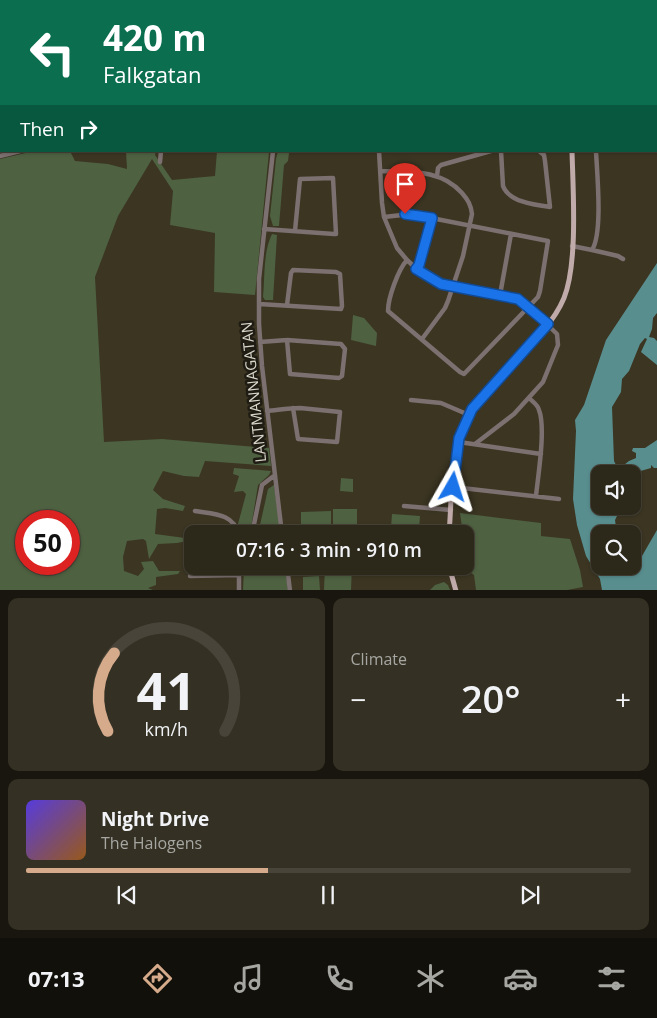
<!DOCTYPE html>
<meta charset="utf-8">
<style>
:root{--surface:#2c281a;--page:#343023;--text:#f1f3f6;--muted:#a6a6a2;--line:#484439;--accent:#d6ab8b}
body{margin:0;font-family:"Open Sans",sans-serif;background:var(--page);color:var(--text);height:100vh;display:flex;flex-direction:column;font-size:19px;white-space:nowrap}
*{box-sizing:border-box;margin:0}
p{font-size:16px;color:var(--muted)}
.icon{flex:none;width:28px;height:28px;fill:none;stroke:currentColor;stroke-width:2;stroke-linecap:round;stroke-linejoin:round}
.map{position:relative;height:590px;overflow:hidden}
.drawer{display:flex;flex-direction:column;gap:8px;padding:8px;background:#18160e;flex:1}
.drawer>*{flex:none}
.guide{position:absolute;left:0px;top:0px;width:658px;height:152px;box-shadow:0 1px 4px #0004,0 0 0 1px var(--line);background:#0b6e4f;color:#fff;overflow:hidden}
.fabs{position:absolute;left:591px;top:465px;display:grid;gap:10px}
.fabs a{display:grid;place-items:center;width:50px;height:50px;border-radius:10px;background:var(--surface);box-shadow:0 1px 4px #0004,0 0 0 1px var(--line);font-size:25px}
.speed{position:absolute;left:15px;top:510px;display:flex;gap:10px;font-size:25px;font-weight:700;text-align:center}
.speed>*{display:grid;place-content:center;width:65px;height:65px;border-radius:50%;background:var(--surface);box-shadow:0 1px 4px #0004,0 0 0 1px var(--line);line-height:1}
.speed .limit{border:8px solid #d22;background:#fff;color:#111}
.pin{position:absolute;display:grid;place-items:center;width:42px;height:42px;color:#fff;margin:-51px -21px;border-radius:50% 50% 50% 0;rotate:-45deg;box-shadow:0 0 5px #0007}
.pin .icon{rotate:45deg}
.me{position:absolute;width:55px;margin:-28px;rotate:6deg;stroke-linejoin:round;filter:drop-shadow(0 0 4px #0008)}
.turn{display:flex;align-items:center;gap:18px;height:105px;padding:0 20px;font-size:22px}
.turn .icon{width:65px;height:65px;stroke-width:2.5}
.turn b{display:block;font-size:35px;line-height:42px}
.then{display:flex;align-items:center;height:48px;padding:0 20px;background:#0003;gap:10px;font-size:19px}
.big{font-size:38px;font-weight:600;line-height:1.1}
.drawer .widget{flex:1;display:flex;flex-direction:column;justify-content:center;gap:8px;min-width:0;padding:0 18px;border-radius:10px;background:var(--page)}
.drawer .dial{align-items:center;gap:0}
.dial svg{height:130px;overflow:visible;fill:none;stroke:var(--line);stroke-width:7;stroke-linecap:round;text-anchor:middle}
.dial text{fill:var(--text);stroke:none}
.song{display:flex;align-items:center;gap:15px}
.cover{width:60px;height:60px;border-radius:8px;background:linear-gradient(135deg,hsl(250 70% 55%),hsl(30 70% 35%))}
.played{height:5px;border-radius:2px;background:linear-gradient(90deg,var(--accent) 40%,var(--line) 40%)}
.keys{display:flex;justify-content:space-around;direction:ltr}
.heat{display:flex;justify-content:space-between;align-items:center;font-size:28px;direction:ltr}
.drawer .tiles{flex:1;display:grid;gap:8px;grid-template-columns:1fr 1fr}
.widget:last-child{grid-column:span 2}
.trip{position:absolute;left:184px;top:525px;width:290px;height:50px;border-radius:10px;background:var(--surface);box-shadow:0 1px 4px #0004,0 0 0 1px var(--line);font-weight:600;line-height:50px;text-align:center}
.tabs{display:flex;height:80px;justify-content:space-around;align-items:center;background:#12100a;color:var(--muted)}
.tabs .icon{width:35px;height:35px}
.tabs .selected{color:var(--accent)}
.tabs b{font-size:22px;color:var(--text)}
.map>svg:first-child{display:block}
.green{fill:#4e6141;fill-rule:evenodd}
.water{fill:#598e8f}
.lines{fill:none;stroke-linecap:round;stroke-linejoin:round}
.minor{stroke:#7c7070;stroke-width:4.5}
.major{stroke:#c1aaaa;stroke-width:5}
.route-casing{stroke:#114b97;stroke-width:12}
.route{stroke:#1a73e8;stroke-width:9}
.labels{text-anchor:middle;stroke-width:5;stroke-linejoin:round;paint-order:stroke}
.street-label{font-size:15px;fill:#d8d5c9;stroke:#1f1c14}
</style>
<div class="map">
<svg width="657" height="591" viewBox="0 0 657 591">
<rect width="100%" height="100%" fill="#3b3522"/>
<path class="green" d="M 34,151 L 70,151 L 75,161 L 108,164 L 127,169 L 126,151 L 156,151 L 155,155 L 172,180 L 215,176 L 217,151 L 269,152 L 255,295 L 214,292 L 215,233 L 170,225 L 173,191 L 152,159 L 118,216 L 95,277 L 104,442 L 162,439 L 269,448 L 271,466 L 205,461 L 199,477 L 184,476 L 163,471 L 153,490 L 163,499 L 185,506 L 183,511 L 165,508 L 157,509 L 155,534 L 185,538 L 187,541 L 177,543 L 158,544 L 149,559 L 146,541 L 143,539 L 127,541 L 123,557 L 124,571 L 138,576 L 144,569 L 141,562 L 153,561 L 159,571 L 180,571 L 178,574 L 156,577 L 156,585 L 148,588 L 153,590 L 0,590 L 0,159 ZM 26,521 L 69,521 L 69,564 L 26,564 Z
M 278,151 L 289,153 L 288,161 L 284,165 L 279,226 L 273,226 L 270,216 L 276,159 Z
M 272,234 L 277,235 L 273,300 L 265,300 L 263,297 C 265,276 263,252 272,234 Z
M 353,315 L 364,318 L 377,333 L 376,346 L 351,340 Z
M 234,468 L 271,471 L 269,475 L 258,485 L 250,534 L 240,534 L 238,524 L 246,494 L 243,491 L 234,492 L 239,476 L 233,474 Z
M 341,478 L 353,479 L 353,492 L 340,491 Z
M 274,485 L 281,534 L 258,534 L 268,489 Z
M 333,509 L 357,509 L 357,534 L 333,534 Z
M 331,511 L 331,532 L 301,532 L 301,512 Z
M 460,513 L 541,523 L 541,536 L 570,539 L 580,570 L 583,587 L 562,591 L 476,590 L 474,575 L 467,570 L 467,541 L 465,534 L 463,534 Z
M 392,514 L 420,516 L 419,530 L 391,528 Z
M 192,526 L 218,531 L 192,534 Z
M 244,566 L 285,566 L 288,590 L 243,591 Z
M 325,566 L 352,566 L 351,590 L 324,590 Z
M 319,576 L 320,590 L 303,590 L 303,577 Z
M 444,582 L 448,585 L 450,590 L 430,590 L 435,585 Z"/>
<path class="water" d="M 657,263 L 657,313 L 653,318 L 652,329 L 649,337 L 654,338 L 657,341 L 657,365 L 641,352 L 647,339 L 645,338 L 640,344 L 629,371 L 622,379 L 621,392 L 612,407 L 614,461 L 616,465 L 620,468 L 629,461 L 636,458 L 636,453 L 632,451 L 633,448 L 645,448 L 657,440 L 657,468 L 654,468 L 651,465 L 651,468 L 637,472 L 633,479 L 632,474 L 600,474 L 600,506 L 617,506 L 618,514 L 615,520 L 617,534 L 600,534 L 600,566 L 632,566 L 633,557 L 635,561 L 642,556 L 657,530 L 657,590 L 602,590 L 600,579 L 586,556 L 577,525 L 573,499 L 576,431 L 575,420 L 584,405 L 606,340 Z"/>
<g class="lines">
<path class="minor" d="M 396,0 L 406,1
M 125,1 L 125,0
M 287,1 L 287,0
M 429,1 L 430,0
M 466,1 L 466,0
M 503,1 L 503,0
M 540,1 L 540,0
M 594,1 L 595,0
M 0,12 L 1,12
M 0,73 L 1,73
M 273,151 L 259,279 L 259,324 L 262,366 L 282,534
M 379,151 L 382,203 L 384,217 L 397,248 L 407,260 L 421,273 L 441,284 L 518,299 L 529,307 L 557,334 L 558,345 L 543,382 L 514,414 L 475,444
M 501,151 L 503,186 C 509,202 535,205 550,207 L 545,161 L 544,155 L 539,151
M 0,156 L 20,151
M 160,162 L 161,151
M 381,171 C 410,172 441,169 462,193 C 468,200 471,205 472,214 L 463,256 L 448,301 L 445,308 L 422,339
M 437,176 L 438,168 L 441,165 L 491,151
M 384,217 L 411,214 L 548,241 L 540,291 L 538,297 L 464,374 L 460,372 L 388,311 C 388,298 398,270 407,260
M 264,229 L 334,234 L 336,234 L 333,178 L 300,179 L 295,231
M 572,246 L 592,250 C 603,233 597,173 596,151
M 592,250 L 618,256 L 623,259
M 416,269 L 419,265 L 432,218
M 500,295 L 511,234
M 259,304 L 341,309 L 342,306 L 340,274 L 336,272 L 293,270 L 291,273 L 287,305
M 260,342 L 287,340 L 341,344 L 345,349 L 342,376 L 339,378 L 290,374 L 287,340
M 529,398 C 533,402 538,405 539,410 C 546,428 538,476 536,496
M 411,400 L 441,403 L 469,415
M 267,411 C 278,410 289,408 300,408 L 340,412 L 337,442 L 298,439 L 293,408
M 459,442 L 541,454
M 453,487 L 559,499
M 404,506 L 451,510
M 195,511 C 212,514 234,513 238,534
M 252,534 L 262,485 L 275,475
M 287,566 L 290,591
M 190,576 L 239,575
M 239,591 L 239,566"/>
<path class="major" d="M 568,0 L 568,1
M 449,534 C 452,499 450,453 465,422 C 486,376 545,344 564,298 C 578,263 573,190 572,151
M 449,566 L 456,591"/>
</g>
<g class="lines">
<defs>
<path id="route" d="M 405,214 L 432,218 L 419,265 L 416,269 L 441,284 L 518,299 L 548,324 L 472,409 L 459,438 L 453,487"/>
</defs>
<use href="#route" class="route-casing"/>
<use href="#route" class="route"/>
</g>
<g class="labels">
<g class="street-label">
<text transform="translate(254 392) rotate(-96)" y="5">LANTMANNAGATAN</text>
</g>
</g>
</svg>
<div class="fabs">
<a><svg class="icon" aria-label="sound" viewBox="0 0 24 24"><path d="M4 9h4l5-4v14l-5-4H4zM17 9q2 3 0 6"/></svg></a>
<a><svg class="icon" aria-label="search" viewBox="0 0 24 24"><circle cx="10" cy="10" r="6"/><path d="M15 15l6 6"/></svg></a>
</div>
<div class="speed"><div class="limit">50</div></div>
<div class="pin" style="left:405px;top:214px;background:#d93025"><svg class="icon" aria-label="arrive" viewBox="0 0 24 24"><path d="M6 21V4h12l-3 4 3 4H6"/></svg></div>
<svg class="me" style="left:453px;top:487px" viewBox="-20 -20 40 40"><path d="M0-17L14 15 0 8-14 15z" fill="#1a73e8" stroke="#fff" stroke-width="4"/></svg>
<div class="trip">07:16 · 3 min · 910 m</div>
<div class="guide">
<div class="turn"><svg class="icon" aria-label="left" viewBox="0 0 24 24"><path d="M17 20v-9H6M10 6l-5 5 5 5"/></svg><div><b>420 m</b>Falkgatan</div></div>
<div class="then">Then<svg class="icon" aria-label="right" viewBox="0 0 24 24"><path d="M7 20v-9h11M14 6l5 5-5 5"/></svg></div>
</div>
</div>
<section class="drawer">
<div class="tiles">
<div class="widget dial"><svg viewBox="0 0 100 80">
<path d="M14 69A42 42 0 1 1 86 69"/>
<path d="M14 69A42 42 0 0 1 18 21" stroke="#d6ab8b"/>
<text x="50" y="56" font-size="32" font-weight="700">41</text>
<text x="50" y="72" font-size="11">km/h</text>
</svg></div>
<div class="widget"><p>Climate</p>
<div class="heat"><a>−</a><b class="big">20°</b><a>+</a></div>
</div>
<div class="widget">
<div class="song"><i class="cover"></i><div><b>Night Drive</b><p>The Halogens</p></div></div>
<div class="played"></div>
<div class="keys"><svg class="icon" aria-label="previous" viewBox="0 0 24 24"><path d="M18 5L8 12l10 7zM5 5v14"/></svg><svg class="icon" aria-label="pause" viewBox="0 0 24 24"><path d="M8 5v14M16 5v14"/></svg><svg class="icon" aria-label="next" viewBox="0 0 24 24"><path d="M6 5l10 7-10 7zM19 5v14"/></svg></div>
</div>
</div>
</section>
<nav class="tabs">
<b>07:13</b>
<svg class="icon selected" aria-label="directions" viewBox="0 0 24 24"><path d="M12 3l9 9-9 9-9-9zM9 14v-3h6M13 9l2 2-2 2"/></svg>
<svg class="icon" aria-label="music" viewBox="0 0 24 24"><path d="M9 18V5l10-2v13"/><circle cx="6" cy="18" r="3"/><circle cx="16" cy="16" r="3"/></svg>
<svg class="icon" aria-label="phone" viewBox="0 0 24 24"><path d="M5 4h4l2 5-3 2q2 4 5 5l2-3 5 2v4C11 20 4 13 5 4z"/></svg>
<svg class="icon" aria-label="climate" viewBox="0 0 24 24"><path d="M12 3v18M4 7l16 10M4 17L20 7"/></svg>
<svg class="icon" aria-label="car" viewBox="0 0 24 24"><path d="M5 17H2v-5l4-1 3-4h7l3 4 3 1v5h-3M9 17h6M6 11h13"/><circle cx="7" cy="17" r="2"/><circle cx="17" cy="17" r="2"/></svg>
<svg class="icon" aria-label="filters" viewBox="0 0 24 24"><path d="M4 7h16M4 17h16"/><circle cx="9" cy="7" r="2"/><circle cx="15" cy="17" r="2"/></svg>
</nav>
